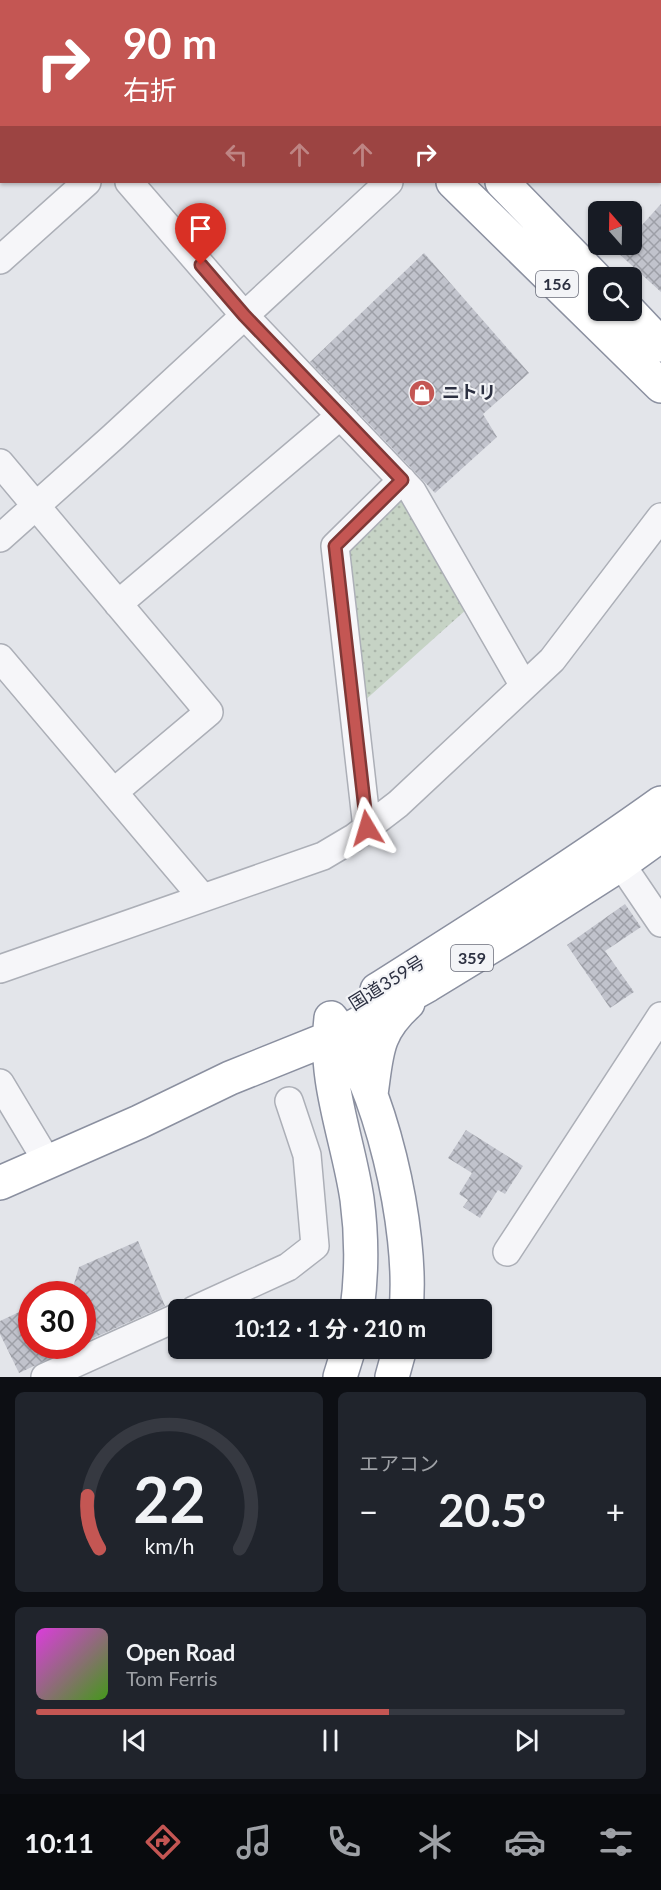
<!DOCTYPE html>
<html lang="ja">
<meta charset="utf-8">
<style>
:root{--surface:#171b24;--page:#20242c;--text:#f1f3f6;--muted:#9ea1a6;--line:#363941;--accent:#c45653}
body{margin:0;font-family:Lato,"Noto Sans JP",sans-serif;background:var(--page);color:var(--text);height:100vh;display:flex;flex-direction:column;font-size:22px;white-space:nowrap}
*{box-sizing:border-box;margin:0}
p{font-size:20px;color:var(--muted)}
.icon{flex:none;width:33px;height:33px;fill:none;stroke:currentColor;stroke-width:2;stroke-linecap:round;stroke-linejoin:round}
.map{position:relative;height:1377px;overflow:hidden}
.drawer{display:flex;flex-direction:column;gap:15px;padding:15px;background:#0d0f14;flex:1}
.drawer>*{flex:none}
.top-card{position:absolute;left:0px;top:0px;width:662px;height:183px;box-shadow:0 2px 4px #0004;background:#c45653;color:#fff;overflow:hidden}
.needle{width:39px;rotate:340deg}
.fabs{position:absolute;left:588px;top:201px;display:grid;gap:12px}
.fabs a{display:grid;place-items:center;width:54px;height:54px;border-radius:9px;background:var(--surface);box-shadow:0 2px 4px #0004;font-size:30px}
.speed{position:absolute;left:18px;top:1281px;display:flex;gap:12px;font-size:30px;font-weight:700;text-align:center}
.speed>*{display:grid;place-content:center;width:78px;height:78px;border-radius:50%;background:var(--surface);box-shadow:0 2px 4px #0004;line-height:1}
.speed .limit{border:9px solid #d22;background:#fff;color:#111}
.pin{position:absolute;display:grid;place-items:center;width:51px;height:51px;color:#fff;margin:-62px -26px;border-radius:50% 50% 50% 0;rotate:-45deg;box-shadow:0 0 6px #0007}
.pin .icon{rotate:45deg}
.me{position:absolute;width:66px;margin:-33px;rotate:353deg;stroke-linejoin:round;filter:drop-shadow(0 0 4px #0008)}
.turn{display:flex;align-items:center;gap:21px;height:126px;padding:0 24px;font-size:27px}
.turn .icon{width:78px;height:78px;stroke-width:2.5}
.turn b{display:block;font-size:42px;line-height:51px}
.lanes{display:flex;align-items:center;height:57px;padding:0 24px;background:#0003;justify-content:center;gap:30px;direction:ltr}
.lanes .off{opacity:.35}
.big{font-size:45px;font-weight:700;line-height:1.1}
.drawer .tile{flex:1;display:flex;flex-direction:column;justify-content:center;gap:9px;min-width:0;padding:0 21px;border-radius:9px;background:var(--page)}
.drawer .dial{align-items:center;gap:0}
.dial svg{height:156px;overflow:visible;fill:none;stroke:var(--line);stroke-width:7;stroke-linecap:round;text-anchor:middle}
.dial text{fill:var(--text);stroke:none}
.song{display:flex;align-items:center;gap:18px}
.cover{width:72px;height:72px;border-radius:9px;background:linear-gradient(135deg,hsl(300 70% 55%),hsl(100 70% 35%))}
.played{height:6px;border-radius:3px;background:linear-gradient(90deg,var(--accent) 60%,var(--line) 60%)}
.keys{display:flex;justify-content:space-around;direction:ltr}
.heat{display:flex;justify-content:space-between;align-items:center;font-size:33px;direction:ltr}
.drawer .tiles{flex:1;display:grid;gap:15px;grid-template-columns:1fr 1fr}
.tile:last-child{grid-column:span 2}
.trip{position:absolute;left:168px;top:1299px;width:324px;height:60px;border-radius:9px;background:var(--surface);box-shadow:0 2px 4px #0004;font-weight:700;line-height:60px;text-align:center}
.menu{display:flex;height:96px;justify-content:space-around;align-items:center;background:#090b0e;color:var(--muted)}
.menu .icon{width:42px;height:42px}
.menu .current{color:var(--accent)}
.menu b{font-size:27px;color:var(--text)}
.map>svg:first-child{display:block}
.green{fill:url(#green-dots)}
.building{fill:url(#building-cross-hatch)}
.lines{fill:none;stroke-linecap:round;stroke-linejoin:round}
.minor-casing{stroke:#acafb7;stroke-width:30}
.highway-casing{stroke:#8b90a0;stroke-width:36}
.minor{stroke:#f6f6f9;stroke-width:27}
.highway{stroke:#fff;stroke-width:33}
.route-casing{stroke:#7f3836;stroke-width:15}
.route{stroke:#c45653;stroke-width:10}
.labels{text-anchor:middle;stroke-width:4.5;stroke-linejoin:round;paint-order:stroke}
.shield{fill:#f3f4f7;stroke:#686b78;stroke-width:1.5}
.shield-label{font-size:16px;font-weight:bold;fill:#2c3041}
.poi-label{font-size:18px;font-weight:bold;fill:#2c3041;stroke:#f3f4f7;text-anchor:start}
.street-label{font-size:18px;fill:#2c3041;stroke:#f3f4f7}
</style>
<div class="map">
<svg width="661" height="1377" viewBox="0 0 661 1377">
<defs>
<pattern id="green-dots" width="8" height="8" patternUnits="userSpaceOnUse" patternTransform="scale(1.5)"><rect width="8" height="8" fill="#c6d3c5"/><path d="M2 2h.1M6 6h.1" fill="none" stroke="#aab5aa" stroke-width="1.8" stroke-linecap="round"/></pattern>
<pattern id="building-cross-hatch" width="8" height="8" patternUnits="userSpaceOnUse" patternTransform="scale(1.5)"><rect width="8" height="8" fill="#c1c3cc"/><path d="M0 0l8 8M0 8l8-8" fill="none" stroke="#9d9fa7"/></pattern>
</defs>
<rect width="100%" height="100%" fill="#e3e5ea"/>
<path class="green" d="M 402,488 L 468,608 L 363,702 L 340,548 Z"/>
<path class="building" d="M 661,204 L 661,292 L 617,252 L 624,244 L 632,244 L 632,236 Z
M 424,253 L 529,373 L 483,414 L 497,437 L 435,493 L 310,362 Z
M 625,904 L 641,927 L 605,951 L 634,992 L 610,1008 L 567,945 Z
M 466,1130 L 523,1166 L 505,1194 L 498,1190 L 480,1218 L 463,1207 L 468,1200 L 459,1194 L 472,1173 L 448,1158 Z
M 138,1241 L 165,1306 L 82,1343 L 82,1294 L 71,1294 L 79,1267 Z
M 32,1306 L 32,1346 L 77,1346 L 19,1373 L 0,1334 L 0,1321 Z"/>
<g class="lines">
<defs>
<path id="minor" d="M 0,2 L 2,0
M 129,182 L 244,315 L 412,491 L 524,686
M 0,260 L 87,182
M 0,463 L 209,712 L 114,792
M 0,538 L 113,437 L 389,182
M 118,604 L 340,416
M 0,658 L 202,897
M 367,828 L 335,546 L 402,480
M 621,864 L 661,923
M 0,969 L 323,856 L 355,837 L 398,804 L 552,660 L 661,517
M 0,1083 L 48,1163
M 507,1252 L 661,1016
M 194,1310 L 288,1267 L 315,1246 L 307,1155 L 289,1101
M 45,1377 L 178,1317"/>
<path id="highway" d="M 304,0 L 305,2
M 347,0 L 348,2
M 453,182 L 661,386
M 502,182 L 598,281
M 628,310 L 661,345
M 377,990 C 473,929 569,869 661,803
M 331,1018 C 380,1080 414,1231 406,1310
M 331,1018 C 323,1081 348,1138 357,1199 C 362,1236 362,1273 357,1310
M 371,1094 C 377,1053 375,1033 408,1003
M 0,1183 L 139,1122 L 230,1078 L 342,1033 L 428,985 L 518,930 L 621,864 L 661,835
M 340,1377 L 349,1348
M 392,1377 L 400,1348"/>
</defs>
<use href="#minor" class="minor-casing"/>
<use href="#highway" class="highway-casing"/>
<use href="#minor" class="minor"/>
<use href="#highway" class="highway"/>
</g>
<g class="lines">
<defs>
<path id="route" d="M 201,265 L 244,315 L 402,480 L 335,546 L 367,828"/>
</defs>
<use href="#route" class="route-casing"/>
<use href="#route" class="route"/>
</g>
<defs>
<symbol id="shop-disc" viewBox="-11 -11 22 22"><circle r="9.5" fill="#c45653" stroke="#f3f4f7"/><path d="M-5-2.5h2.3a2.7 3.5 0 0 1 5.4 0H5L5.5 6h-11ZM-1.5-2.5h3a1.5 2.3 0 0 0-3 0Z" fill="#fff"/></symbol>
</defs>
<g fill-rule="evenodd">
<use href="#shop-disc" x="407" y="378" width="30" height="30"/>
</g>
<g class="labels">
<g class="shield">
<rect x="536" y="271" width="42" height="26" rx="4.5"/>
<rect x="451" y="945" width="42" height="26" rx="4.5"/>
</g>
<g class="shield-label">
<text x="557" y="290">156</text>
<text x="472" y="964">359</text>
</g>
<g class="poi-label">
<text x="442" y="399">ニトリ</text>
</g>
<g class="street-label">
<text transform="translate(387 983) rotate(-32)" y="6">国道359号</text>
</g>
</g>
</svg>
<div class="fabs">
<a><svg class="needle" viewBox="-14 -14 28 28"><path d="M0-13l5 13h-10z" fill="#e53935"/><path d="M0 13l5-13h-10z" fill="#9ea1a6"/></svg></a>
<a><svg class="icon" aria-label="search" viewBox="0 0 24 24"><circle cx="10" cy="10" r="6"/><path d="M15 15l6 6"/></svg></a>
</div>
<div class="speed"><div class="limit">30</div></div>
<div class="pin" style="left:201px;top:265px;background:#d93025"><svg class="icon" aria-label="arrive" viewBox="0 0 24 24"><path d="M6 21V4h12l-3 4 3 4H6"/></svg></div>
<svg class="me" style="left:367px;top:828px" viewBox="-20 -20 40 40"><path d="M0-17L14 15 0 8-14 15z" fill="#c45653" stroke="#fff" stroke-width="4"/></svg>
<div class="trip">10:12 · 1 分 · 210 m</div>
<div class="top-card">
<div class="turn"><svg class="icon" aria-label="right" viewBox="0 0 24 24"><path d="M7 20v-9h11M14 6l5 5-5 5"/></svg><div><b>90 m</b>右折</div></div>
<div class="lanes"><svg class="icon off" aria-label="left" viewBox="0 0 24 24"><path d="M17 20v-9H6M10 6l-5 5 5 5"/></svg><svg class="icon off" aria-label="ahead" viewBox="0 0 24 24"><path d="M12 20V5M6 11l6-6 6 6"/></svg><svg class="icon off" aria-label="ahead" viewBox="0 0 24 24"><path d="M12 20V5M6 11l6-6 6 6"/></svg><svg class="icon" aria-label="right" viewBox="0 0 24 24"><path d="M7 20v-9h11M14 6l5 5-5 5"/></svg></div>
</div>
</div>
<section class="drawer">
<div class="tiles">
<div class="tile dial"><svg viewBox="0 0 100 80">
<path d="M14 69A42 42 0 1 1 86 69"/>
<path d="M14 69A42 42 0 0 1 8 42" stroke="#c45653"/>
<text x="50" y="56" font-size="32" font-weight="700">22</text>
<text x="50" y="72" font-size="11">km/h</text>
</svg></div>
<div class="tile"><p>エアコン</p>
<div class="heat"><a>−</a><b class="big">20.5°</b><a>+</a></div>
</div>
<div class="tile">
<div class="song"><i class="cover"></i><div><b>Open Road</b><p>Tom Ferris</p></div></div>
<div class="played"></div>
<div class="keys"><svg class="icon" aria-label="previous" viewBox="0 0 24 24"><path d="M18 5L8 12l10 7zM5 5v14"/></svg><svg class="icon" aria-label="pause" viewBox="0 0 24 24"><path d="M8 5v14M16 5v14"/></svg><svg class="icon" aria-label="next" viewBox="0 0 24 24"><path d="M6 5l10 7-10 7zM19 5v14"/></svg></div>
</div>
</div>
</section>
<nav class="menu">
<b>10:11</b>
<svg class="icon current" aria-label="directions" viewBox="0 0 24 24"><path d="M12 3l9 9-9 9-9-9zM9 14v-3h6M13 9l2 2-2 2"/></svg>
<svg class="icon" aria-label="music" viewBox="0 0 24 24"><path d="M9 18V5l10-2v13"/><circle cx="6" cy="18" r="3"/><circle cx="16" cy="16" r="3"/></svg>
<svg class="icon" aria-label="phone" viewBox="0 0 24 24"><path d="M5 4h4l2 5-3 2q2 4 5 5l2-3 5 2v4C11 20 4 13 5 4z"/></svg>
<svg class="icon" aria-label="climate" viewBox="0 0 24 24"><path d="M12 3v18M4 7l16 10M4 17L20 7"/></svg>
<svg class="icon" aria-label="car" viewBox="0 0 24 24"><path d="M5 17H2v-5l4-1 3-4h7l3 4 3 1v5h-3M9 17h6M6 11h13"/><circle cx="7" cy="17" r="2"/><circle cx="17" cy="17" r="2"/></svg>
<svg class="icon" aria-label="filters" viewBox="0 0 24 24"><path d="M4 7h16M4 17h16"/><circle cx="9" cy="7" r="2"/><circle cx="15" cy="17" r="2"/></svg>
</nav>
